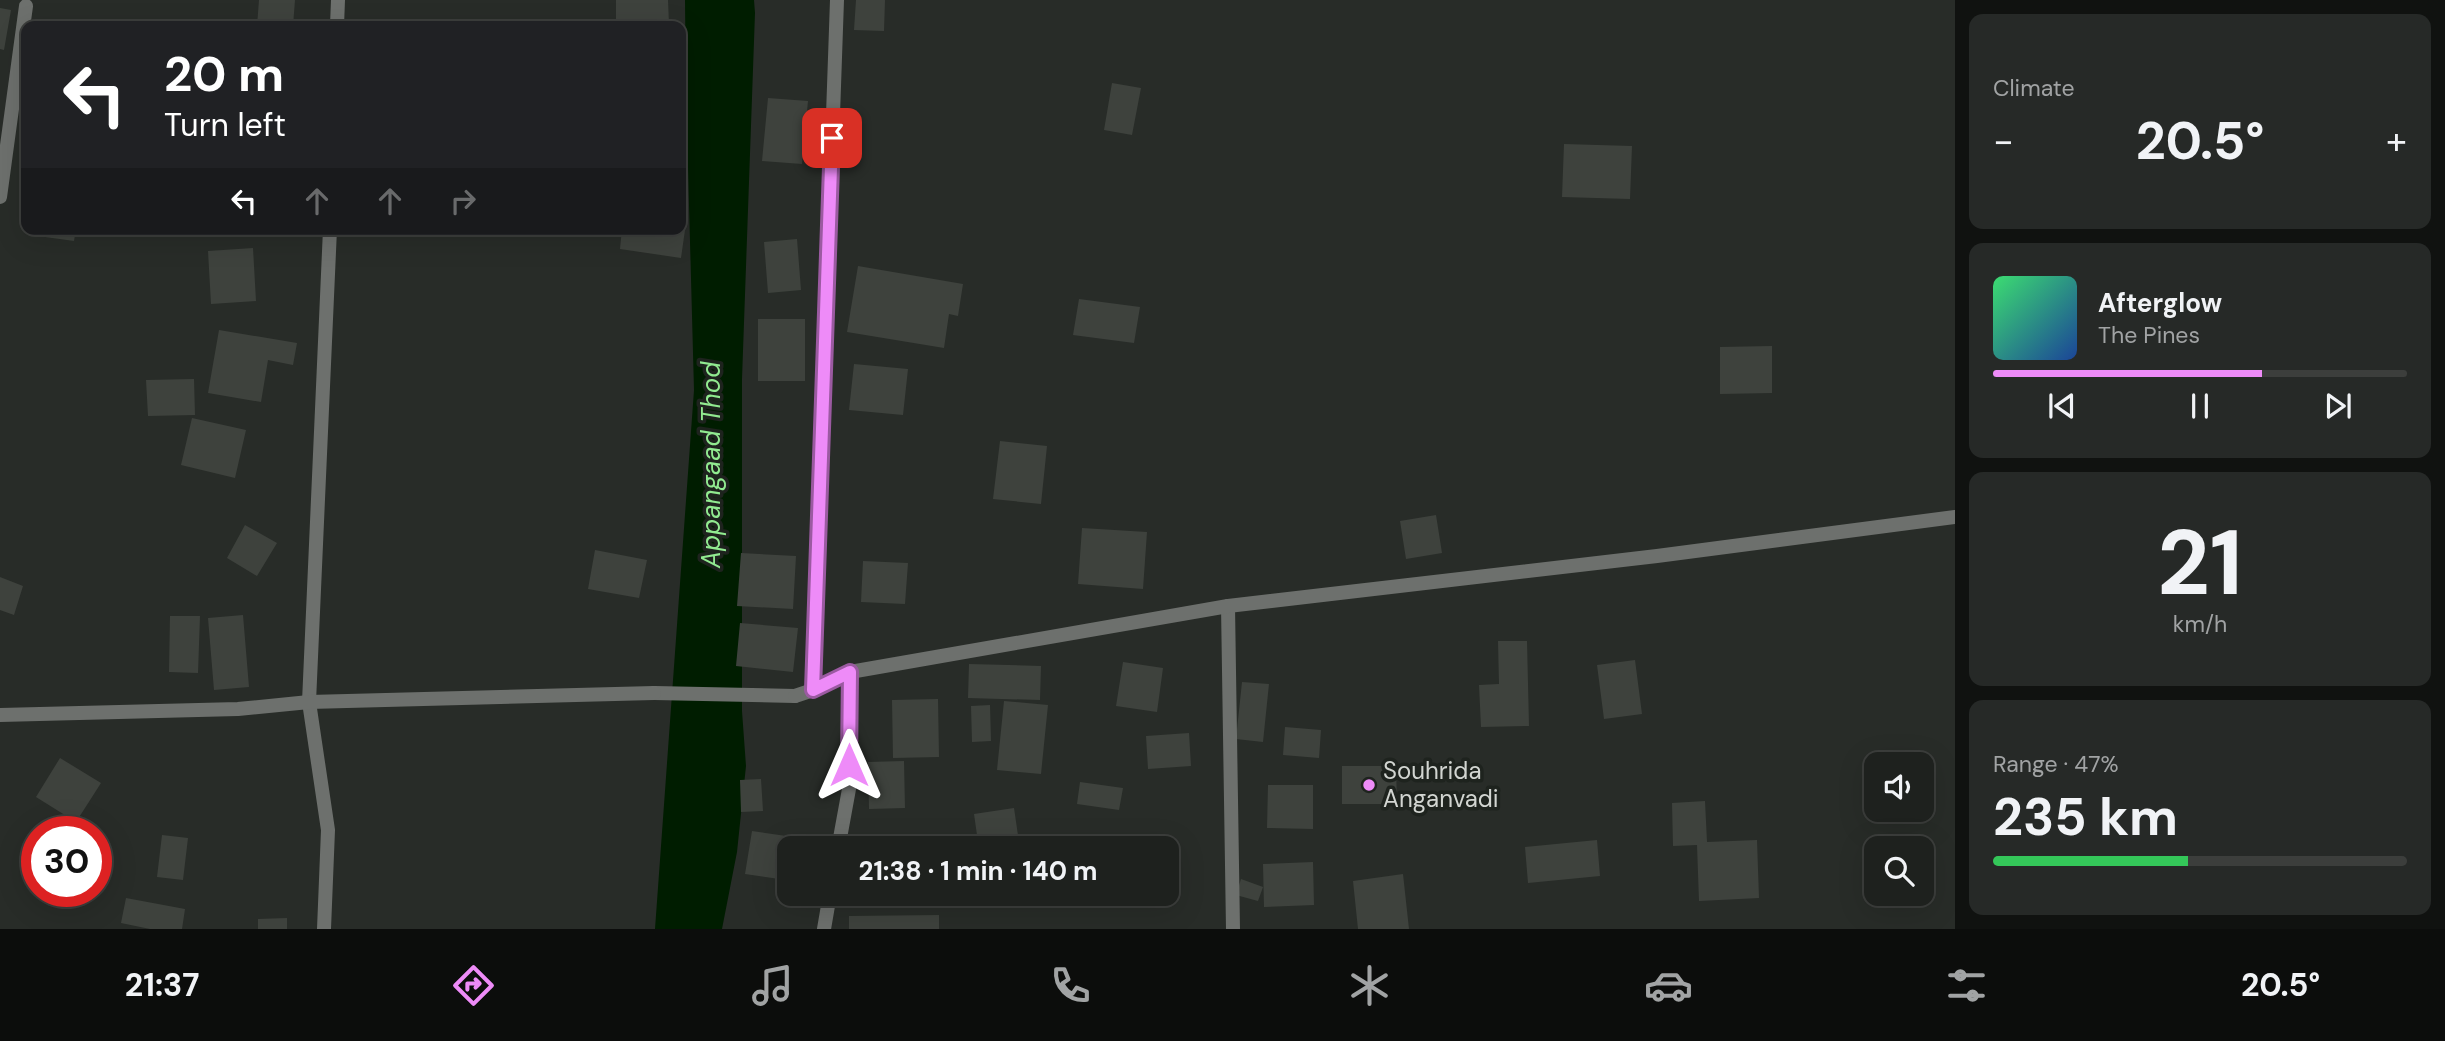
<!DOCTYPE html>
<meta charset="utf-8">
<style>
:root{--surface:#1e211e;--page:#262927;--text:#f1f3f6;--muted:#a1a3a4;--line:#3c3e3c;--accent:#ee8bf8}
body{margin:0;font-family:"DM Sans",sans-serif;background:var(--page);color:var(--text);height:100vh;display:flex;flex-direction:column;font-size:26px;white-space:nowrap}
*{box-sizing:border-box;margin:0}
p{font-size:23px;color:var(--muted)}
.icon{flex:none;width:38px;height:38px;fill:none;stroke:currentColor;stroke-width:2;stroke-linecap:round;stroke-linejoin:round}
.map{position:relative;flex:1;overflow:hidden}
.side{display:flex;flex-direction:column;gap:14px;padding:14px;background:#101210;width:490px}
.side>*{flex:none}
.top-card{position:absolute;left:21px;top:21px;width:665px;height:214px;border-radius:14px;box-shadow:0 7px 28px #0002,0 0 0 2px var(--line);background:#202124;color:#fff;overflow:hidden}
.buttons{position:absolute;left:1864px;top:752px;display:grid;gap:14px}
.buttons a{display:grid;place-items:center;width:70px;height:70px;border-radius:14px;background:var(--surface);box-shadow:0 7px 28px #0002,0 0 0 2px var(--line);font-size:35px}
.speed{position:absolute;left:21px;top:816px;display:flex;gap:14px;font-size:35px;font-weight:700;text-align:center}
.speed>*{display:grid;place-content:center;width:91px;height:91px;border-radius:50%;background:var(--surface);box-shadow:0 7px 28px #0002,0 0 0 2px var(--line);line-height:1}
.speed .limit{border:10px solid #d22;background:#fff;color:#111}
.pin{position:absolute;display:grid;place-items:center;width:60px;height:60px;color:#fff;margin:-30px;border-radius:14px;box-shadow:0 4px 10px #0006}
.me{position:absolute;width:77px;margin:-38px;rotate:0deg;stroke-linejoin:round;filter:drop-shadow(0 0 5px #0008)}
.turn{display:flex;align-items:center;gap:24px;height:147px;padding:0 28px;font-size:32px}
.turn .icon{width:91px;height:91px;stroke-width:2.5}
.turn b{display:block;font-size:49px;line-height:60px}
.lanes{display:flex;align-items:center;height:66px;padding:0 28px;background:#0003;justify-content:center;gap:35px;direction:ltr}
.lanes .off{opacity:.35}
.big{font-size:52px;font-weight:700;line-height:1.1}
.side .tile{flex:1;display:flex;flex-direction:column;justify-content:center;gap:10px;min-width:0;padding:0 24px;border-radius:14px;background:var(--page)}
.side .dial{align-items:center;gap:0}
.dial b{font-size:91px;line-height:1}
.song{display:flex;align-items:center;gap:21px}
.cover{width:84px;height:84px;border-radius:10px;background:linear-gradient(135deg,hsl(140 70% 55%),hsl(220 70% 35%))}
.played{height:7px;border-radius:4px;background:linear-gradient(90deg,var(--accent) 65%,var(--line) 65%)}
.keys{display:flex;justify-content:space-around;direction:ltr}
.heat{display:flex;justify-content:space-between;align-items:center;font-size:38px;direction:ltr}
.charge{height:10px;border-radius:5px;background:linear-gradient(90deg,#34c759 47%,var(--line) 0)}
.trip{position:absolute;left:777px;top:836px;width:402px;height:70px;border-radius:14px;background:var(--surface);box-shadow:0 7px 28px #0002,0 0 0 2px var(--line);font-weight:700;line-height:70px;text-align:center}
.menu{display:flex;height:112px;justify-content:space-around;align-items:center;background:#0c0d0c;color:var(--muted)}
.menu .icon{width:49px;height:49px}
.menu .on{color:var(--accent)}
.menu b{font-size:32px;color:var(--text)}
main{display:flex;flex:1;min-height:0}
.map>svg:first-child{display:block}
.water{fill:#001d00}
.building{fill:#3e423d}
.lines{fill:none;stroke-linecap:round;stroke-linejoin:round}
.minor{stroke:#6d706d;stroke-width:14}
.tertiary{stroke:#6d706d;stroke-width:14}
.route-casing{stroke:#9b5aa1;stroke-width:18}
.route{stroke:#ee8bf8;stroke-width:12}
.poi-dot{fill:#ee8bf8;stroke:#1e231e;stroke-width:2.5}
.labels{text-anchor:middle;stroke-width:7;stroke-linejoin:round;paint-order:stroke}
.poi-label{font-size:24px;fill:#d2d5d1;stroke:#1e231e;text-anchor:start}
.water-label{font-size:26px;font-style:italic;fill:#91ea90;stroke:#1e231e}
</style>
<main>
<div class="map">
<svg width="1955" height="929" viewBox="0 0 1955 929">
<rect width="100%" height="100%" fill="#282c28"/>
<path class="water" d="M 685,0 L 754,0 L 755,13 L 742,379 L 742,711 L 746,766 L 737,852 L 722,929 L 655,929 L 694,390 L 686,92 Z"/>
<path class="building" d="M 259,0 L 295,0 L 293,26 L 257,26 Z
M 616,0 L 668,0 L 669,24 L 616,25 Z
M 856,0 L 885,0 L 884,31 L 854,30 Z
M 0,8 L 11,10 L 4,50 L 0,49 Z
M 1112,83 L 1141,88 L 1132,135 L 1104,130 Z
M 768,98 L 808,101 L 802,164 L 762,161 Z
M 1564,144 L 1632,146 L 1630,199 L 1562,197 Z
M 681,208 L 688,209 L 681,258 L 620,249 L 622,229 L 681,229 Z
M 39,229 L 76,229 L 74,241 L 38,236 Z
M 797,239 L 801,290 L 768,293 L 764,242 Z
M 253,248 L 256,301 L 211,304 L 208,251 Z
M 858,266 L 963,284 L 958,316 L 949,314 L 944,348 L 847,332 Z
M 1079,299 L 1140,307 L 1134,343 L 1073,335 Z
M 758,319 L 805,319 L 805,381 L 758,381 Z
M 219,330 L 297,343 L 293,365 L 268,360 L 261,402 L 208,393 Z
M 1772,346 L 1772,393 L 1720,394 L 1720,347 Z
M 854,364 L 908,369 L 903,415 L 849,410 Z
M 194,379 L 195,415 L 148,416 L 146,380 Z
M 192,418 L 246,430 L 235,478 L 181,465 Z
M 1000,441 L 1047,446 L 1041,504 L 993,499 Z
M 1436,515 L 1442,553 L 1406,559 L 1400,521 Z
M 245,525 L 277,543 L 257,576 L 227,558 Z
M 1082,528 L 1147,532 L 1143,589 L 1078,584 Z
M 595,550 L 647,560 L 639,598 L 588,589 Z
M 741,553 L 796,556 L 793,609 L 737,606 Z
M 863,561 L 908,563 L 905,604 L 861,602 Z
M 0,577 L 23,586 L 14,615 L 0,610 Z
M 243,615 L 249,687 L 214,690 L 208,618 Z
M 170,616 L 200,616 L 198,673 L 169,672 Z
M 740,623 L 798,628 L 793,672 L 736,666 Z
M 1498,641 L 1527,641 L 1529,726 L 1481,727 L 1479,685 L 1499,684 Z
M 1635,660 L 1642,714 L 1604,719 L 1597,665 Z
M 1123,662 L 1163,668 L 1157,712 L 1116,706 Z
M 969,664 L 1041,666 L 1040,700 L 968,698 Z
M 1242,682 L 1269,684 L 1263,742 L 1236,739 Z
M 938,699 L 939,757 L 893,758 L 892,700 Z
M 1004,701 L 1048,705 L 1041,774 L 997,770 Z
M 990,705 L 991,741 L 972,742 L 971,706 Z
M 1285,727 L 1321,730 L 1319,758 L 1283,755 Z
M 1189,733 L 1191,766 L 1148,769 L 1146,736 Z
M 60,758 L 101,783 L 76,822 L 36,797 Z
M 904,761 L 905,808 L 869,809 L 868,762 Z
M 1342,766 L 1396,766 L 1397,804 L 1342,804 Z
M 761,779 L 763,811 L 741,812 L 740,780 Z
M 1080,782 L 1123,788 L 1119,810 L 1077,804 Z
M 1268,785 L 1313,785 L 1313,829 L 1267,828 Z
M 1705,801 L 1707,842 L 1757,840 L 1759,898 L 1699,901 L 1697,845 L 1673,846 L 1672,803 Z
M 1014,808 L 1020,849 L 979,849 L 974,814 Z
M 752,831 L 793,837 L 786,880 L 745,874 Z
M 162,835 L 188,838 L 183,880 L 157,877 Z
M 1597,840 L 1600,876 L 1528,883 L 1525,847 Z
M 1313,862 L 1314,905 L 1264,907 L 1263,864 Z
M 1403,874 L 1409,929 L 1358,929 L 1353,881 Z
M 1241,879 L 1263,887 L 1258,901 L 1236,895 Z
M 126,898 L 185,909 L 182,929 L 150,929 L 121,923 Z
M 939,915 L 939,929 L 849,929 L 849,916 Z
M 287,918 L 287,929 L 258,929 L 258,919 Z"/>
<g class="lines">
<path class="minor" d="M 337,26 L 338,0
M 0,197 L 26,6
M 1228,606 L 1233,929
M 813,690 L 837,0
M 654,693 L 795,696
M 838,849 L 849,789 L 850,672
M 324,929 L 328,830 L 309,702 L 330,229
M 824,929 L 830,894"/>
<path class="tertiary" d="M 795,696 L 813,690 L 850,672 L 1228,606 L 1657,556 L 1955,517
M 0,715 L 238,709 L 309,702 L 654,693"/>
</g>
<g class="lines">
<defs>
<path id="route" d="M 832,138 L 813,690 L 850,672 L 849,765"/>
</defs>
<use href="#route" class="route-casing"/>
<use href="#route" class="route"/>
</g>
<circle class="poi-dot" cx="1369" cy="785" r="7"/>
<g class="labels">
<g class="poi-label">
<text x="1383" y="779">Souhrida<tspan x="1383" dy="28">Anganvadi</tspan></text>
</g>
<g class="water-label">
<text transform="translate(711 465) rotate(-90)" y="9">Appangaad Thod</text>
</g>
</g>
</svg>
<div class="buttons">
<a><svg class="icon" aria-label="sound" viewBox="0 0 24 24"><path d="M4 9h4l5-4v14l-5-4H4zM17 9q2 3 0 6"/></svg></a>
<a><svg class="icon" aria-label="search" viewBox="0 0 24 24"><circle cx="10" cy="10" r="6"/><path d="M15 15l6 6"/></svg></a>
</div>
<div class="speed"><div class="limit">30</div></div>
<div class="pin" style="left:832px;top:138px;background:#d93025"><svg class="icon" aria-label="arrive" viewBox="0 0 24 24"><path d="M6 21V4h12l-3 4 3 4H6"/></svg></div>
<svg class="me" style="left:849px;top:765px" viewBox="-20 -20 40 40"><path d="M0-17L14 15 0 8-14 15z" fill="#ee8bf8" stroke="#fff" stroke-width="4"/></svg>
<div class="trip">21:38 · 1 min · 140 m</div>
<div class="top-card">
<div class="turn"><svg class="icon" aria-label="left" viewBox="0 0 24 24"><path d="M17 20v-9H6M10 6l-5 5 5 5"/></svg><div><b>20 m</b>Turn left</div></div>
<div class="lanes"><svg class="icon" aria-label="left" viewBox="0 0 24 24"><path d="M17 20v-9H6M10 6l-5 5 5 5"/></svg><svg class="icon off" aria-label="ahead" viewBox="0 0 24 24"><path d="M12 20V5M6 11l6-6 6 6"/></svg><svg class="icon off" aria-label="ahead" viewBox="0 0 24 24"><path d="M12 20V5M6 11l6-6 6 6"/></svg><svg class="icon off" aria-label="right" viewBox="0 0 24 24"><path d="M7 20v-9h11M14 6l5 5-5 5"/></svg></div>
</div>
</div>
<section class="side">
<div class="tile"><p>Climate</p>
<div class="heat"><a>−</a><b class="big">20.5°</b><a>+</a></div>
</div>
<div class="tile">
<div class="song"><i class="cover"></i><div><b>Afterglow</b><p>The Pines</p></div></div>
<div class="played"></div>
<div class="keys"><svg class="icon" aria-label="previous" viewBox="0 0 24 24"><path d="M18 5L8 12l10 7zM5 5v14"/></svg><svg class="icon" aria-label="pause" viewBox="0 0 24 24"><path d="M8 5v14M16 5v14"/></svg><svg class="icon" aria-label="next" viewBox="0 0 24 24"><path d="M6 5l10 7-10 7zM19 5v14"/></svg></div>
</div>
<div class="tile dial"><b>21</b><p>km/h</p></div>
<div class="tile"><p>Range · 47%</p><b class="big">235 km</b><div class="charge"></div></div>
</section>
</main>
<nav class="menu">
<b>21:37</b>
<svg class="icon on" aria-label="directions" viewBox="0 0 24 24"><path d="M12 3l9 9-9 9-9-9zM9 14v-3h6M13 9l2 2-2 2"/></svg>
<svg class="icon" aria-label="music" viewBox="0 0 24 24"><path d="M9 18V5l10-2v13"/><circle cx="6" cy="18" r="3"/><circle cx="16" cy="16" r="3"/></svg>
<svg class="icon" aria-label="phone" viewBox="0 0 24 24"><path d="M5 4h4l2 5-3 2q2 4 5 5l2-3 5 2v4C11 20 4 13 5 4z"/></svg>
<svg class="icon" aria-label="climate" viewBox="0 0 24 24"><path d="M12 3v18M4 7l16 10M4 17L20 7"/></svg>
<svg class="icon" aria-label="car" viewBox="0 0 24 24"><path d="M5 17H2v-5l4-1 3-4h7l3 4 3 1v5h-3M9 17h6M6 11h13"/><circle cx="7" cy="17" r="2"/><circle cx="17" cy="17" r="2"/></svg>
<svg class="icon" aria-label="filters" viewBox="0 0 24 24"><path d="M4 7h16M4 17h16"/><circle cx="9" cy="7" r="2"/><circle cx="15" cy="17" r="2"/></svg>
<b>20.5°</b>
</nav>
